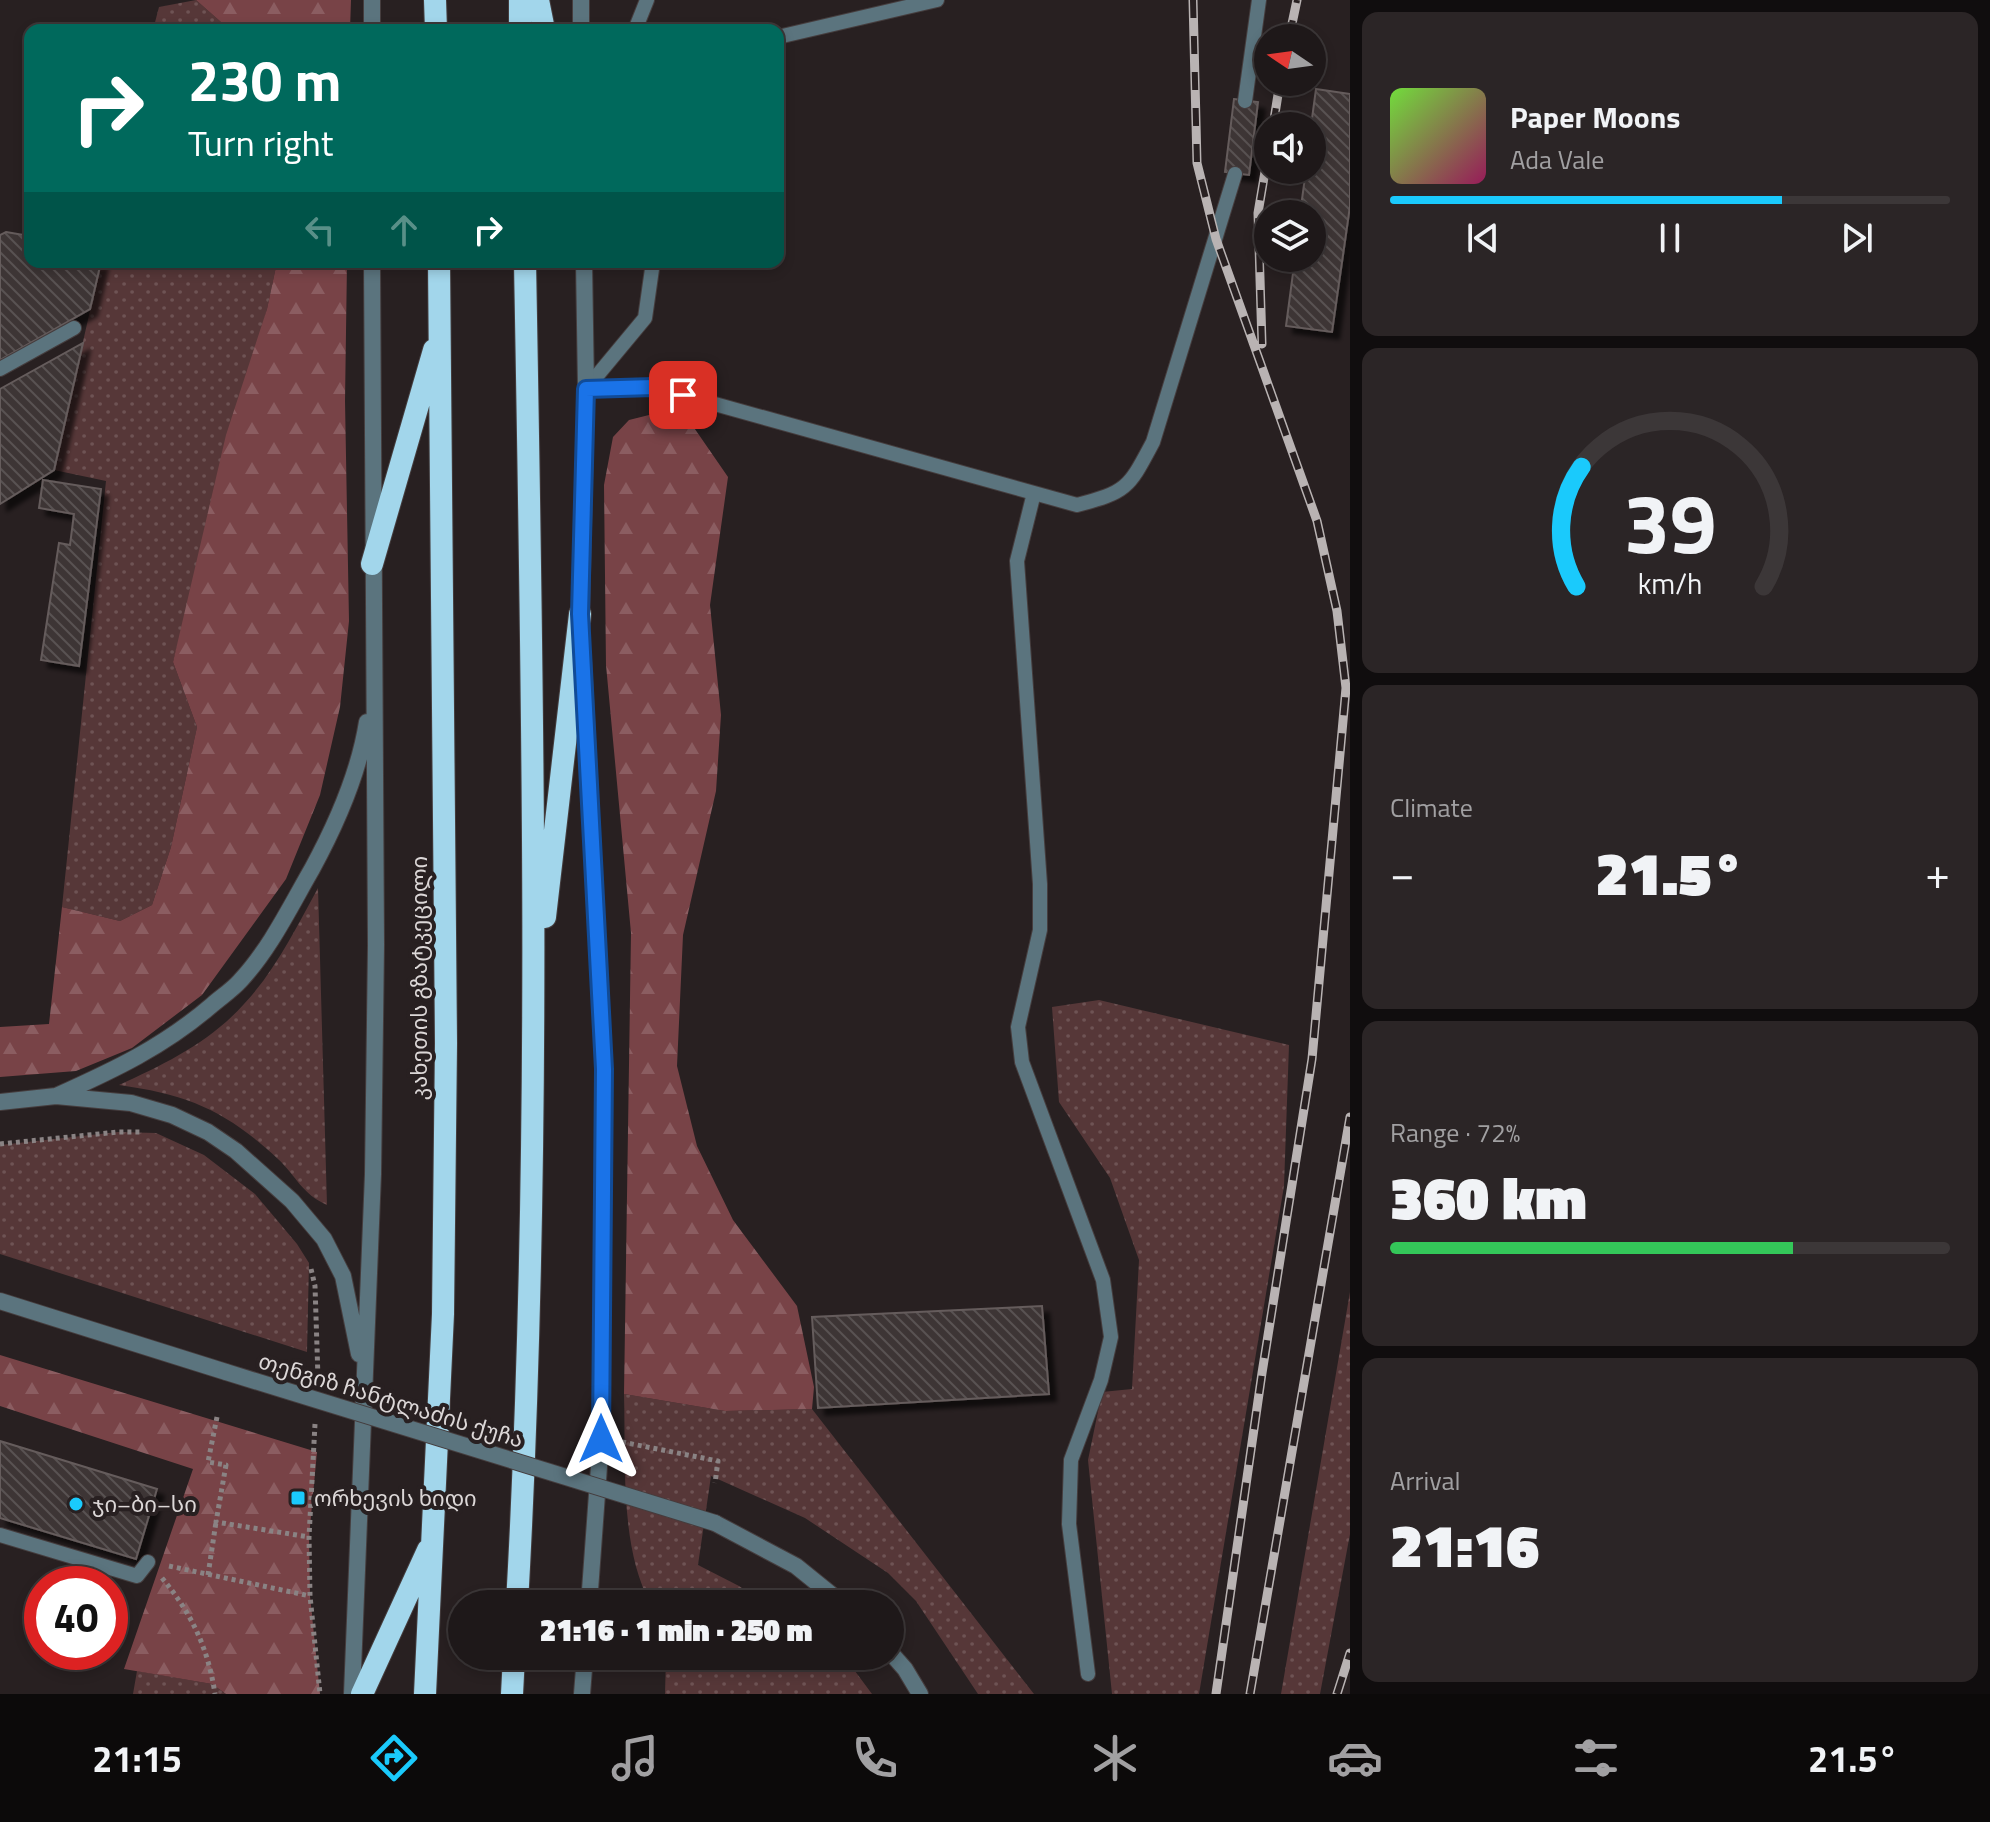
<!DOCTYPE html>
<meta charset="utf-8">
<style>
:root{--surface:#1e1819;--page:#2b2526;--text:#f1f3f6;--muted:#a1a0a2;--line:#3c3738;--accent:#1acafc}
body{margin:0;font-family:"Titillium Web","Noto Sans Georgian",sans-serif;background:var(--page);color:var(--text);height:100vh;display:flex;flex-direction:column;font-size:30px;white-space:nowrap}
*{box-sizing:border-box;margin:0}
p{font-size:26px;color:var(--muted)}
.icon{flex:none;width:44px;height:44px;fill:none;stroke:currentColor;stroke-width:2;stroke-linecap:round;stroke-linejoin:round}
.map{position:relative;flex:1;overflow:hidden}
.panel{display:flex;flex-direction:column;gap:12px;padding:12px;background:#100d0e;width:640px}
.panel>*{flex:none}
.top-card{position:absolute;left:24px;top:24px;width:760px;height:244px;border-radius:16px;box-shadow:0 4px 12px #0003,0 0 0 2px var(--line);background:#00695c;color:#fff;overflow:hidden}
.needle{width:52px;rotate:283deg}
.controls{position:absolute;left:1254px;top:24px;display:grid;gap:16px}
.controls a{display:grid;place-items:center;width:72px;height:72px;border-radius:50%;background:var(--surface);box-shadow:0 4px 12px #0003,0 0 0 2px var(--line);font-size:40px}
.speed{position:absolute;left:24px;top:1566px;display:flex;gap:16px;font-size:40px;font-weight:700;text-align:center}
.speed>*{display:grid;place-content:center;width:104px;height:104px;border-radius:50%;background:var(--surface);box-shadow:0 4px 12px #0003,0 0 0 2px var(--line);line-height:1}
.speed .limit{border:12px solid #d22;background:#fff;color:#111}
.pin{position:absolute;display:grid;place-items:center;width:68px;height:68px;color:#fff;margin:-34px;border-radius:16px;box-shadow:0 4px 12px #0006}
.me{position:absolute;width:88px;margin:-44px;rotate:0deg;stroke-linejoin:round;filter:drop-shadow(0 0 6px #0008)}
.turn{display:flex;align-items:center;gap:28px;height:168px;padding:0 32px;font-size:36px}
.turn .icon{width:104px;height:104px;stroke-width:2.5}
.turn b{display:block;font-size:56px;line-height:68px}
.lanes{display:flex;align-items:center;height:76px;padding:0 32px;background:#0003;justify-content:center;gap:40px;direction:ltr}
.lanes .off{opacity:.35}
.big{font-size:60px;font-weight:800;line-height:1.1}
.panel .tile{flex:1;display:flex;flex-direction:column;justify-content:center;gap:12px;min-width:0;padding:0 28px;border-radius:16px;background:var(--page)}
.panel .dial{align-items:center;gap:0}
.dial svg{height:208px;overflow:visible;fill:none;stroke:var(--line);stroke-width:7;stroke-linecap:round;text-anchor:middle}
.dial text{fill:var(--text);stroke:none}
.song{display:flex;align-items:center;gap:24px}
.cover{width:96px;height:96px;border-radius:12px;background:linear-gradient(135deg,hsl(100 70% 55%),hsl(330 70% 35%))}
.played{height:8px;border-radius:4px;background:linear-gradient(90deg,var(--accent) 70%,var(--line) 70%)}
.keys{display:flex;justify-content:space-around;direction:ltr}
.heat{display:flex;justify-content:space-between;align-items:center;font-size:44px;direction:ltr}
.charge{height:12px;border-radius:6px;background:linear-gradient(90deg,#34c759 72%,var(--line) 0)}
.trip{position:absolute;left:448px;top:1590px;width:456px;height:80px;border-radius:40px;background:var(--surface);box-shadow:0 4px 12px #0003,0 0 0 2px var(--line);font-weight:800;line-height:80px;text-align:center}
.tab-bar{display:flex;height:128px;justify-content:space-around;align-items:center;background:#0c0a0a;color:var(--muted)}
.tab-bar .icon{width:56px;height:56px}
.tab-bar .active{color:var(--accent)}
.tab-bar b{font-size:36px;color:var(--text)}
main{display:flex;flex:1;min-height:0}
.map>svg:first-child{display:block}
.grass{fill:url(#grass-dots)}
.forest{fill:url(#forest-firs)}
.building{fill:url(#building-back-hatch);stroke:#655c5c;stroke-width:2;filter:url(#shadow)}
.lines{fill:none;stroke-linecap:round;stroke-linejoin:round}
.service-casing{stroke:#453d3e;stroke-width:16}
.tertiary-casing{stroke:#453d3e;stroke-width:18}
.trunk-casing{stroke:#453d3e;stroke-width:24}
.path{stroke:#8a8384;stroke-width:5;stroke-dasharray:4 4;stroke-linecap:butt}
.service{stroke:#5b747e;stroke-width:14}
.tertiary{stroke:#5b747e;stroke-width:16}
.trunk{stroke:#a2d6eb;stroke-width:22}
.rail-casing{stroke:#b9b3b3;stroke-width:9}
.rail{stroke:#282021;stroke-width:6;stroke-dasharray:18;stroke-linecap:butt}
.tertiary-bridge-casing{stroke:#453d3e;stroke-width:18;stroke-linecap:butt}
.tertiary-bridge{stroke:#5b747e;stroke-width:16}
.route-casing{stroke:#114b97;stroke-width:20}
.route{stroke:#1a73e8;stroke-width:14}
.poi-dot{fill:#1acafc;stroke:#282021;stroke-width:3}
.labels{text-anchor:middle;stroke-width:8;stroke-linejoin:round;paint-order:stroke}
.street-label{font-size:22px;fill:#dcd7d7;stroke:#282021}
.poi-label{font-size:22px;fill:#dcd7d7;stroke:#282021;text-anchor:start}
</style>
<main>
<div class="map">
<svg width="1350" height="1694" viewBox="0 0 1350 1694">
<defs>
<pattern id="grass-dots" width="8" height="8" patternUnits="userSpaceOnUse" patternTransform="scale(2)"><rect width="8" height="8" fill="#563738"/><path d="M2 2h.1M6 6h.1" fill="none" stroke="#6e5354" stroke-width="1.8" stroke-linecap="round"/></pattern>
<pattern id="forest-firs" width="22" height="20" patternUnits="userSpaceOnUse" patternTransform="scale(2)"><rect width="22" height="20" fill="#784347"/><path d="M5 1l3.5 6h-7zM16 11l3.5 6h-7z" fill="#8b5d61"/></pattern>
<pattern id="building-back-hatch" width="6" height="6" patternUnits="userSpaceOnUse" patternTransform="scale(2)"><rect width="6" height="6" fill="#3d3535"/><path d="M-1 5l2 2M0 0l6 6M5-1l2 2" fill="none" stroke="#585252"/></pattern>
<filter id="shadow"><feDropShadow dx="7" dy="7" stdDeviation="2" flood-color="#0009"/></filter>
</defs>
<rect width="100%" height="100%" fill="#282021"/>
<path class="grass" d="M 196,0 L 230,30 L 153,30 L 159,7 Z
M 101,262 L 277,262 L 267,309 L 173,662 L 197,727 L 171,847 L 152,905 L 120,921 L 62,907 L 106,481 L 54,470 Z
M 318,888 L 327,1205 C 302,1194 297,1177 278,1159 C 226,1111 190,1095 119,1085 C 165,1064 210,1042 244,1004 C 275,971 296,928 318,888 Z
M 1099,1000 L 1289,1045 L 1284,1186 L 1199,1694 L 1112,1694 L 1088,1460 L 1102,1392 L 1132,1389 L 1139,1260 L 1110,1178 L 1059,1102 L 1052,1007 Z
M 118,1132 L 156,1133 L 204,1155 L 255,1194 L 297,1244 L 309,1263 L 307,1352 L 0,1254 L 0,1145 Z
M 1350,1292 L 1350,1534 L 1320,1694 L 1281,1694 Z
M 624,1394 L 725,1411 L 812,1409 L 1034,1694 L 978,1694 L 916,1601 L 888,1573 L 805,1518 L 711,1476 L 698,1565 L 739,1586 L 765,1604 L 651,1604 C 619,1548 626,1458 624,1394 Z
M 666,1656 L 839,1656 L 849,1663 L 872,1694 L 665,1694 Z
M 137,1671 L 212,1684 L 226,1694 L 133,1694 Z"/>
<path class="forest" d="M 196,0 L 351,0 L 350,30 L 230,30 Z
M 277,262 L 347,262 L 345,401 L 349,621 L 340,707 L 320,795 L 286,879 L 202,995 L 132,1048 L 76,1071 L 0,1077 L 0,1027 L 49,1024 L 62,907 L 120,921 L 152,905 L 171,847 L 197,727 L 173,662 L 226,435 L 267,309 Z
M 649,415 L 688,419 L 728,477 L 710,605 L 721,715 L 716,791 L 683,935 L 677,1066 L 697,1146 L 733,1220 L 797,1306 L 814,1387 L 812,1409 L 725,1411 L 624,1394 L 631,933 L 606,665 L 604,485 L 613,437 L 629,420 Z
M 0,1355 L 317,1452 L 309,1537 L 310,1596 L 320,1694 L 226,1694 L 212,1684 L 124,1669 L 193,1469 L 0,1406 Z"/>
<path class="building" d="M 1316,89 L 1350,94 L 1350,206 L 1332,332 L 1286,326 L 1295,258 L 1312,258 L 1312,214 L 1300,214 L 1306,170 L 1312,170 L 1311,126 Z
M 1234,99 L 1258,102 L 1249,175 L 1225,172 Z
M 6,232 L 30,236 L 30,262 L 101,262 L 90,309 L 0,360 L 0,235 Z
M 83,343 L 54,470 L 0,504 L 0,389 Z
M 43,480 L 101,489 L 79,666 L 41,660 L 59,543 L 70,545 L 74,514 L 39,508 Z
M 1042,1306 L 1049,1394 L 818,1408 L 812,1317 Z
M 0,1441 L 157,1489 L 136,1559 L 0,1518 Z"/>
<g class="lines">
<defs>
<path id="service" d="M 635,30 L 647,0
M 778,37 L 937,0
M 1245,101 L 1259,0
M 0,369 L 74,328
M 586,389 L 654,387 L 1077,505 C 1128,492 1129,487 1153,442 L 1235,174
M 586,389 L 645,318 L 653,262
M 1034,493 L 1017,561 L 1040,884 L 1040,930 L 1018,1027 L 1022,1062 L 1103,1280 L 1111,1337 L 1101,1380 L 1071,1460 L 1069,1524 L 1088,1674
M 0,1535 L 137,1576 L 148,1562"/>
<path id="tertiary" d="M 581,0 L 581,30
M 372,30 L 372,0
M 581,623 L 586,389 L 584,262
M 583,659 L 604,1069 L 601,1439 L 589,1604
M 56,1096 C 114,1070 163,1047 212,1005 C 221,997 232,990 240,981 C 270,949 290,907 312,869 C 337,823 359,773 367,722
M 0,1102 L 56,1096 L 131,1103 L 172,1115 L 208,1132 L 236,1151 L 292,1201 L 324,1239 L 343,1276 L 359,1354
M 0,1301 L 226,1372
M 715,1523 L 796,1566 L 843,1604
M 890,1652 L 905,1669 L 920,1694
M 352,1694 L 373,1174 L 376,945 L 372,262
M 582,1694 L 585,1656"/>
<path id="trunk" d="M 435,0 L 436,30
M 520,0 L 520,30
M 538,0 L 544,30
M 372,564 L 434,350
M 545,917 L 580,614
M 517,1604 C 542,1157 533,709 525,262
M 362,1694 L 428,1550
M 425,1694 L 443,1314 L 446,1043 L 439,262
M 512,1694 L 514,1656"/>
</defs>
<use href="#service" class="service-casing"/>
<use href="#tertiary" class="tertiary-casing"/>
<use href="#trunk" class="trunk-casing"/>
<path class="path" d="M 0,1144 L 118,1132 L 140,1132
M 311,1269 L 315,1286 L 318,1378
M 217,1417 L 208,1462 L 226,1465 L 216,1522 L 309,1537
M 315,1424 L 309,1537 L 310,1596 L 320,1694
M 622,1442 L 718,1461 L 715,1483
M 169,1566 L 310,1596
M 208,1575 L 216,1522
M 162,1578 C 192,1614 208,1648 215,1694"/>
<use href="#service" class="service"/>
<use href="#tertiary" class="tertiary"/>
<use href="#trunk" class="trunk"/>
<defs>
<path id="rail" d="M 1193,0 L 1197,163 L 1216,239 L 1317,521 L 1337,611 L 1346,688 L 1312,1059 L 1262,1373 L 1216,1694
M 1289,38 L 1297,0
M 1273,126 L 1280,82
M 1262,344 L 1258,213 L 1268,154
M 1250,1694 L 1350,1117
M 1337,1694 L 1350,1653"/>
</defs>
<use href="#rail" class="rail-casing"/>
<use href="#rail" class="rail"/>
<defs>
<path id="tertiary-bridge" d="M 226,1372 L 715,1523"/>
</defs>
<use href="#tertiary-bridge" class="tertiary-bridge-casing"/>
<use href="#tertiary-bridge" class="tertiary-bridge"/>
</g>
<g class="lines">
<defs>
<path id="route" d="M 601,1439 L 604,1069 L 580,614 L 586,389 L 654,387 L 683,395"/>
</defs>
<use href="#route" class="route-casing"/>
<use href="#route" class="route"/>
</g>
<g class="poi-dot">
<rect x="290" y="1490" width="16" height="16" rx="4"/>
<circle cx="76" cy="1504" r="8"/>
</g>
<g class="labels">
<g class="street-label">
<text transform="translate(419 978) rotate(-90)" y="8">კახეთის გზატკეცილი</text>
<text transform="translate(391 1400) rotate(17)" y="8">თენგიზ ჩანტლაძის ქუჩა</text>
</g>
<g class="poi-label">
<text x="314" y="1506">ორხევის ხიდი</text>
<text x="92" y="1512">ჯი–ბი–სი</text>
</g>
</g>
</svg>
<div class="controls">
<a><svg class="needle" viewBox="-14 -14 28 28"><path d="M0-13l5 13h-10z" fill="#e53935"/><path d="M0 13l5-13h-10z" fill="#a1a0a2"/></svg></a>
<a><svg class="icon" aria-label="sound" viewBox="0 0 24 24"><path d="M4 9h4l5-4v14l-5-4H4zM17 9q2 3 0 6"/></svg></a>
<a><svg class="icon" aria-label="layers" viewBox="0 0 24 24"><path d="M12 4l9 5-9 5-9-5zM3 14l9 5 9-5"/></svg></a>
</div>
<div class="speed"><div class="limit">40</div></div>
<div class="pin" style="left:683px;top:395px;background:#d93025"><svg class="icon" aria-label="arrive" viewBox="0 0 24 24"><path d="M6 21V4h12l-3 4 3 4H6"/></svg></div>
<svg class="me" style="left:601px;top:1439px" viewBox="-20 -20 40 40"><path d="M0-17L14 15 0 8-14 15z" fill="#1a73e8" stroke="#fff" stroke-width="4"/></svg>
<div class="trip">21:16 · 1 min · 250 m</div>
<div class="top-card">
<div class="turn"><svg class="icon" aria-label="right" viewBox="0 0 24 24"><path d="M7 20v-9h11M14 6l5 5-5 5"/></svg><div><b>230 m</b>Turn right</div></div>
<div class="lanes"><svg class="icon off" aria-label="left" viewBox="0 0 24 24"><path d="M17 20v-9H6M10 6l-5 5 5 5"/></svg><svg class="icon off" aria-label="ahead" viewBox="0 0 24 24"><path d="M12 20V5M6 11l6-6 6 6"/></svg><svg class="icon" aria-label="right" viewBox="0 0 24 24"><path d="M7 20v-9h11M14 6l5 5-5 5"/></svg></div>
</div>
</div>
<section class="panel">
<div class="tile">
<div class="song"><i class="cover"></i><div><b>Paper Moons</b><p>Ada Vale</p></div></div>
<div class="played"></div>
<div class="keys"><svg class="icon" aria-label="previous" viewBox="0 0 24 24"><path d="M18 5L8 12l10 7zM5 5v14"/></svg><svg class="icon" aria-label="pause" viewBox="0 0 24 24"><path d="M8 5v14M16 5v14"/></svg><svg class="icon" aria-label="next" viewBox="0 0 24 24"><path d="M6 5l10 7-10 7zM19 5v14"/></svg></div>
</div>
<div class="tile dial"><svg viewBox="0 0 100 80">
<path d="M14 69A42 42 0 1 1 86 69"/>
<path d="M14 69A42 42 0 0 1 16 23" stroke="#1acafc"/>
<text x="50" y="56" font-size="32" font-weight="700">39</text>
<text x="50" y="72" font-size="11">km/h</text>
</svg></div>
<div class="tile"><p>Climate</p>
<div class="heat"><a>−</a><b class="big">21.5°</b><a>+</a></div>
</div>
<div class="tile"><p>Range · 72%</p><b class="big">360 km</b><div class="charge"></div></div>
<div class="tile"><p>Arrival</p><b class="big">21:16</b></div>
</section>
</main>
<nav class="tab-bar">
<b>21:15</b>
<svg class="icon active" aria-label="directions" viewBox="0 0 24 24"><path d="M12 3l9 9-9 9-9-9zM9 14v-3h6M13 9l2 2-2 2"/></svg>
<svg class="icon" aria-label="music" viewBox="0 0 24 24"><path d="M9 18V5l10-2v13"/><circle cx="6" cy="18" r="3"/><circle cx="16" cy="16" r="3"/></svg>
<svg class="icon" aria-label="phone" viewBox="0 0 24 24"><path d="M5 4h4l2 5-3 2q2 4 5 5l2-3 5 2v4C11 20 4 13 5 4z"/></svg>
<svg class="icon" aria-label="climate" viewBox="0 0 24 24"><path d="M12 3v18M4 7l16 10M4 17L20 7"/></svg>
<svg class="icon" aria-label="car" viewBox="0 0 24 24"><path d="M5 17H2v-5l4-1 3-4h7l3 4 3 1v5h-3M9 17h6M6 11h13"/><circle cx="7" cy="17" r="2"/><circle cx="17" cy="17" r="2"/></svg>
<svg class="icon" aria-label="filters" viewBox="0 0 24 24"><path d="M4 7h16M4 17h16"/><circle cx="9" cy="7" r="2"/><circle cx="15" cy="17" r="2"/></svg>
<b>21.5°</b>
</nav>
